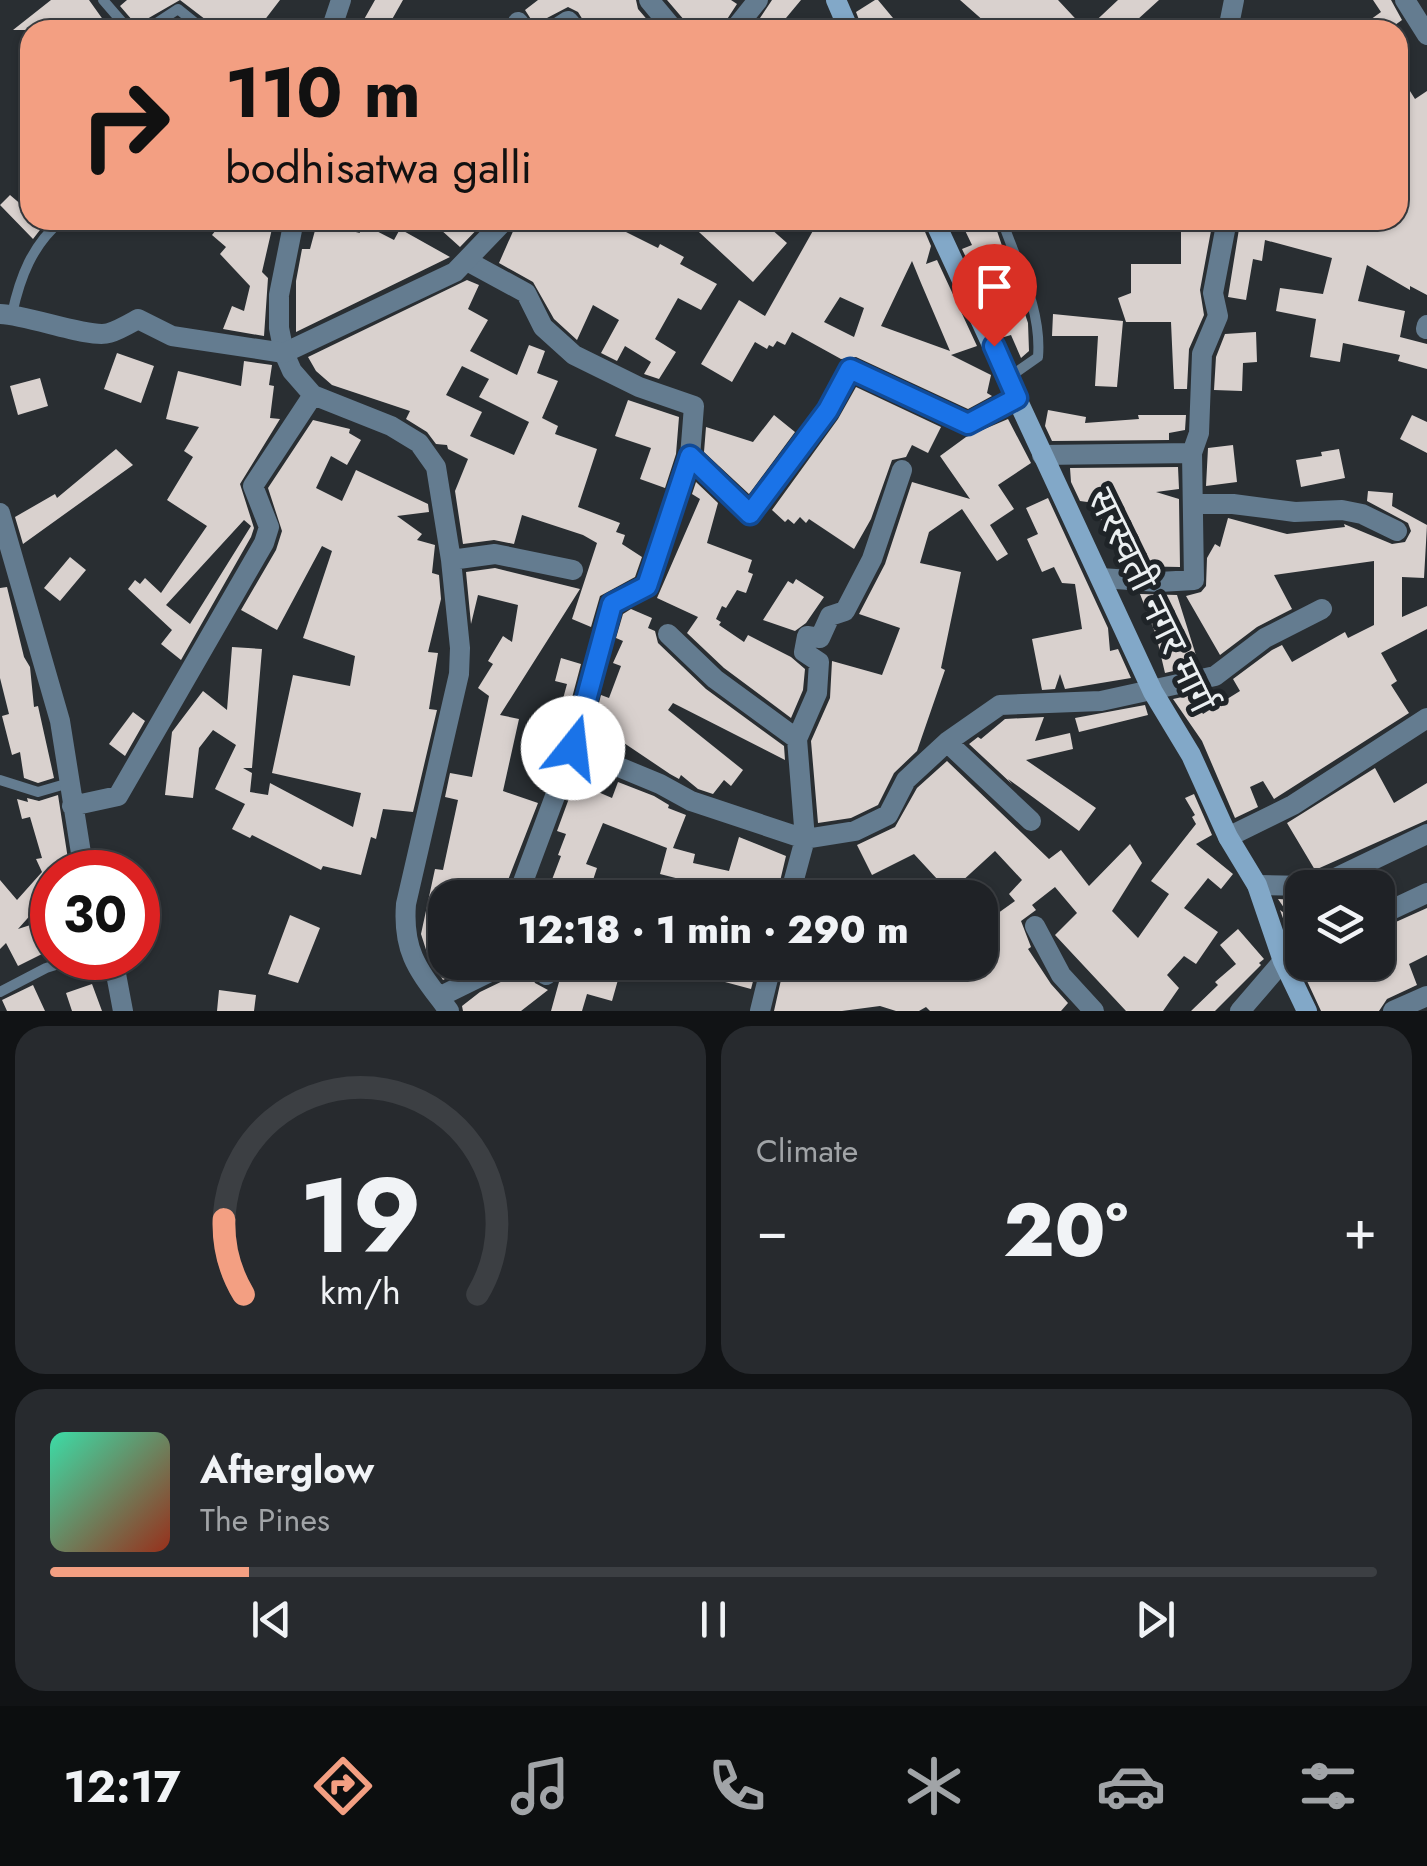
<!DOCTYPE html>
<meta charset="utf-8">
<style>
:root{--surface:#1f2226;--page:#272a2e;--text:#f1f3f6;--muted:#a1a4a7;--line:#3c3f43;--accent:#f39f82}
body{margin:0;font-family:Jost,"Noto Sans Devanagari",sans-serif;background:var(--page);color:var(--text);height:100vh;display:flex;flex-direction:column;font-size:38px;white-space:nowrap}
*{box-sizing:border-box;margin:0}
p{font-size:32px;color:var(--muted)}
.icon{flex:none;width:55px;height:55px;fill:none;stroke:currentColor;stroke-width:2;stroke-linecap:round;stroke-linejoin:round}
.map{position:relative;height:1011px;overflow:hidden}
.drawer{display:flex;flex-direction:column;gap:15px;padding:15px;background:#111315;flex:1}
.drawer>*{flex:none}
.guide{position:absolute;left:20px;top:20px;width:1388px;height:210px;border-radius:30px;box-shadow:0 2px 8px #0004,0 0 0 2px var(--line);background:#f39f82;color:#111;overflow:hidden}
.fabs{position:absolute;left:1285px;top:870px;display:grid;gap:20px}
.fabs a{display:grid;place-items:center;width:110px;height:110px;border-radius:20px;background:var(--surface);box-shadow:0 2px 8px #0004,0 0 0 2px var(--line);font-size:50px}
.speed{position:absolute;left:30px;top:850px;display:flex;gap:20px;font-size:50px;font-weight:700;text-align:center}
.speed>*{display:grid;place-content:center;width:130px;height:130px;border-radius:50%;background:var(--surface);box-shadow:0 2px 8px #0004,0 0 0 2px var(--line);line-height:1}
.speed .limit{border:15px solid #d22;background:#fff;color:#111}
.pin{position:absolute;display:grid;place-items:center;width:85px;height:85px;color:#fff;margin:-102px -42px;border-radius:50% 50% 50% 0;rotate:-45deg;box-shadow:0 0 10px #0007}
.pin .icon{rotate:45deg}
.me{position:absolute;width:110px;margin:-55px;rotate:16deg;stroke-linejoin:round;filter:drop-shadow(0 0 8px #0008)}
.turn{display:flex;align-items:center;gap:35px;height:210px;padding:0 40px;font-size:45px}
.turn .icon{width:130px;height:130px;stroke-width:2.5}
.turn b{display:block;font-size:70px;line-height:85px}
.big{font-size:75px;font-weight:800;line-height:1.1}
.drawer .tile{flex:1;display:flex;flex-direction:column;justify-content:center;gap:15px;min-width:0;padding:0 35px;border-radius:30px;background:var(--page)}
.drawer .dial{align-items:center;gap:0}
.dial svg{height:260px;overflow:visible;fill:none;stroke:var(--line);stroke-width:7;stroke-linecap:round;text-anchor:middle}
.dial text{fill:var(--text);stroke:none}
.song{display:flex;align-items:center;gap:30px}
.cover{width:120px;height:120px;border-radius:15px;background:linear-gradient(135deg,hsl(160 70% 55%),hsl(10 70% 35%))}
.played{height:10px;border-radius:5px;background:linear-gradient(90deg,var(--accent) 15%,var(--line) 15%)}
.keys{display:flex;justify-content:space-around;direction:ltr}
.heat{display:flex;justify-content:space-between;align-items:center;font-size:55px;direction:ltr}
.drawer .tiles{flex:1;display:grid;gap:15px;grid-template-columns:1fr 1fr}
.tile:last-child{grid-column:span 2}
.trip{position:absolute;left:428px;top:880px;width:570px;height:100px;border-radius:30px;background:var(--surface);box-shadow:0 2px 8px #0004,0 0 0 2px var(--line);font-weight:800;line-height:100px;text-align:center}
.menu{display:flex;height:160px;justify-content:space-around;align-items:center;background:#0c0e0f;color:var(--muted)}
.menu .icon{width:70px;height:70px}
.menu .selected{color:var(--accent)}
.menu b{font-size:45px;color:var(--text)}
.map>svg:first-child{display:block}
.building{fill:#d9d1ce;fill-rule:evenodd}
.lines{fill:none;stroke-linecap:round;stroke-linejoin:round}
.service{stroke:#647c90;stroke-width:10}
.minor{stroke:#647c90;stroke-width:20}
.tertiary{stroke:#647c90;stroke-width:20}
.secondary{stroke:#82a8c8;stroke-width:20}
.route-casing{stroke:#114b97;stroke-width:25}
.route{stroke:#1a73e8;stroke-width:18}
.labels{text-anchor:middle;stroke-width:10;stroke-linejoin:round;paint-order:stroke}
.street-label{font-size:38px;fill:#ebeff1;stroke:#1f2428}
</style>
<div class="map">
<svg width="1427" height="1011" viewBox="0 0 1427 1011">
<rect width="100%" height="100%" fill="#292e32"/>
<path class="building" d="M 51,0 L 89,0 L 104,21 L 107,18 L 117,30 L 13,30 Z
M 127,0 L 280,0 L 257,30 L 213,30 L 210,23 L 180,0 L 140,23 L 133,21 L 120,6 Z
M 375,0 L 403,0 L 386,30 L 358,30 Z
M 538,0 L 636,0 L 638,9 L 656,30 L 589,30 L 578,12 L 568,7 L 547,18 L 538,30 L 525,10 Z
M 667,0 L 731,0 L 737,4 L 720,30 L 687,30 L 685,21 Z
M 772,0 L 801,0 L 776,30 L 752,30 Z
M 875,0 L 878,0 L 903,30 L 863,30 L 856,12 Z
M 960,0 L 1058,0 L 1086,30 L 1118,0 L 1159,0 L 1126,30 L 994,30 Z
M 1373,0 L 1391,0 L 1402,20 L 1388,30 L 1356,30 L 1381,12 Z
M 1398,72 L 1415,99 L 1427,91 L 1427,295 L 1410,286 L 1410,290 L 1367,265 L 1358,301 L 1405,311 L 1400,337 L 1427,344 L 1427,369 L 1398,361 L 1400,355 L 1343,343 L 1340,362 L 1310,357 L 1316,319 L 1276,311 L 1280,288 L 1323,294 L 1332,258 L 1265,240 L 1262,261 L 1253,259 L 1246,300 L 1228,297 L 1239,229 L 1250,231 L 1252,220 L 1398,220 Z
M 10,195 L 30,212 L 30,220 L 38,220 L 43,226 L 33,239 L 0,205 Z
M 224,220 L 274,220 L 262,272 L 268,278 L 264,336 L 223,329 L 232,306 L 244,311 L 250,286 L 220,254 L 226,247 L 212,235 Z
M 355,220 L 394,240 L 400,229 L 450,257 L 296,332 L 296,281 L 302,249 L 310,249 L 317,223 L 360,233 Z
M 430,220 L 486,220 L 460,247 Z
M 518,220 L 602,220 L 658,248 L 660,244 L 684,257 L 680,264 L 717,284 L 701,310 L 678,298 L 655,339 L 676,352 L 659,379 L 644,374 L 651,362 L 625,346 L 617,361 L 601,353 L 619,320 L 593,305 L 577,340 L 554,319 L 533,282 L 499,263 Z
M 686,220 L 761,220 L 787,243 L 753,282 Z
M 819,220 L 920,220 L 931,246 L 926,264 L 937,260 L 977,346 L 951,355 L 991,375 L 987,393 L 992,396 L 968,409 L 856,357 L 841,359 L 792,332 L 785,345 L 777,341 L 773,347 L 769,345 L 767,349 L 755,342 L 732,382 L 701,364 L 739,300 L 765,316 ZM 912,261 L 921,283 L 950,351 L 881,326 ZM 840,297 L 864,308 L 854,337 L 824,322 Z
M 960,220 L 983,220 L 987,229 L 995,225 L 1028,323 L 1029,351 L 1021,358 L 1011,335 L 1004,337 L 962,249 L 972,245 Z
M 1181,220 L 1213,220 L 1200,290 L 1204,315 L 1189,349 L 1187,389 L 1174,389 L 1171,322 L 1126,322 L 1118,298 L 1131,293 L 1131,264 L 1181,264 Z
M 467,280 L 479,285 L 468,309 L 488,320 L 470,351 L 517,375 L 529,345 L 545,351 L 537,373 L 558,381 L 542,418 L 558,426 L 555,434 L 597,449 L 578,507 L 620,523 L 616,532 L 625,535 L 622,544 L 642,557 L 635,577 L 600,596 L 591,627 L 572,619 L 597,543 L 583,535 L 522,515 L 514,544 L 494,540 L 463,544 L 455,491 L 468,459 L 448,449 L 447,445 L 436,444 L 427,432 L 406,419 L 410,411 L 332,385 L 316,371 L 308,357 ZM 462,366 L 489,379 L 479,397 L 529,422 L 514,455 L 470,436 L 482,412 L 446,395 Z
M 1053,314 L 1123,321 L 1117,387 L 1095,386 L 1098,336 L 1052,336 Z
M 1256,332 L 1257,362 L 1243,363 L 1242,391 L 1214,390 L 1216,357 L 1225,334 Z
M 117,353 L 154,366 L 141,403 L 104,389 Z
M 244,361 L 272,365 L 269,385 L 274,386 L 270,418 L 280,419 L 240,484 L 254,528 L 251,537 L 181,660 L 161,644 L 172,630 L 128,589 L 135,580 L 140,584 L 145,578 L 161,593 L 207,526 L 167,500 L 193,457 L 184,451 L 199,427 L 166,419 L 178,371 L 241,386 ZM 244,520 L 251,526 L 190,624 L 166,605 Z
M 40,378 L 48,406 L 18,415 L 10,386 Z
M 856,387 L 941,427 L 928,453 L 912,445 L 906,457 L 892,460 L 871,519 L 854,549 L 809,519 L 806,523 L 800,517 L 794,524 L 788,519 L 785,522 L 772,510 L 838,419 Z
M 628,400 L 679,417 L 676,454 L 665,488 L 640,479 L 651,448 L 615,436 Z
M 1048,410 L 1086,417 L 1085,423 L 1139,419 L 1138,415 L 1186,415 L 1185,430 L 1169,433 L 1169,440 L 1052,441 L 1045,426 Z
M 774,415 L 795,432 L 749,494 L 704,452 L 706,427 L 753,442 Z
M 1412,415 L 1427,422 L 1427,453 L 1400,439 Z
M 1008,419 L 1031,463 L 998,485 L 1014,509 L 990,525 L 1008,554 L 997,561 L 962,509 L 929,532 L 920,563 L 961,572 L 941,668 L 945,670 L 917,751 L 894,773 L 878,805 L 851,818 L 818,823 L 811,741 L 830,698 L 832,661 L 882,675 L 900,628 L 859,614 L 885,564 L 912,482 L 970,499 L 940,456 L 966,437 Z
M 313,420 L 350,429 L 349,433 L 361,440 L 347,465 L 331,456 L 316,488 L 342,501 L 356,470 L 428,504 L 429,512 L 397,516 L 422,534 L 417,540 L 435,545 L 432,573 L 439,575 L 441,599 L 428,652 L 438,653 L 429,709 L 437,710 L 413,812 L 383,809 L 376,839 L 371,837 L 361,875 L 323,866 L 321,870 L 252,835 L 250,838 L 232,829 L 245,804 L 215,789 L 236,745 L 213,730 L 199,748 L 193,798 L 165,795 L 172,732 L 203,691 L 227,710 L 232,647 L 262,649 L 252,768 L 243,768 L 252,773 L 250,792 L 268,795 L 270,783 L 353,827 L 361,793 L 272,773 L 293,675 L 350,686 L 355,656 L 303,638 L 332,551 L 322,546 L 277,630 L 241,610 L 276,550 L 282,531 L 268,488 Z
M 1233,445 L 1237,482 L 1206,486 L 1208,448 Z
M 116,449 L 133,465 L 23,544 L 15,517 L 55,494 L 57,498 Z
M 1339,449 L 1345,478 L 1301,487 L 1296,460 L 1322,456 L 1321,452 Z
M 1178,467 L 1179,489 L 1156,492 L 1179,499 L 1180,567 L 1128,566 L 1122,552 L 1120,522 L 1100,520 L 1102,504 L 1080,501 L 1071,482 L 1070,468 Z
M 696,482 L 718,503 L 707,543 L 752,560 L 748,572 L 753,574 L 746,593 L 737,590 L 726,608 L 722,606 L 716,619 L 721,622 L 719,625 L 744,642 L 748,635 L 791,657 L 805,669 L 803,690 L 791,718 L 724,668 L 687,633 L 698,617 L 657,598 L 700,499 L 692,494 Z
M 1368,491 L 1393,493 L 1392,506 L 1427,525 L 1424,578 L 1402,577 L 1402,617 L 1427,606 L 1427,629 L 1381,653 L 1397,681 L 1391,685 L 1409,713 L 1274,799 L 1263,781 L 1250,787 L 1258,807 L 1235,818 L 1202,741 L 1173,699 L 1192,695 L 1203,714 L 1240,691 L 1233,679 L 1272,650 L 1282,645 L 1292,662 L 1345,632 L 1348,638 L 1374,625 L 1374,561 L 1274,575 L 1292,609 L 1257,627 L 1220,655 L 1186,596 L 1201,592 L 1206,586 L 1207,558 L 1215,544 L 1220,547 L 1228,518 L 1287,534 L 1345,527 L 1344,524 L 1392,544 L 1405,542 L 1411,531 L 1408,523 L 1367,501 Z
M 1048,498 L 1108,628 L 1110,651 L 1118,649 L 1131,678 L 1065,689 L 1060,674 L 1055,689 L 1042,690 L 1032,639 L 1082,629 L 1075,584 L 1062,583 L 1054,567 L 1042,572 L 1027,539 L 1038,534 L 1026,508 Z
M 70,557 L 86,570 L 60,601 L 44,588 Z
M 495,568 L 580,589 L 500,715 L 519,719 L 503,791 L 538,803 L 501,898 L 445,898 L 445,962 L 478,962 L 443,980 L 428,956 L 421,934 L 435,869 L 443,870 L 458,800 L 445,797 L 450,773 L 472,777 L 489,696 L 478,688 L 493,664 L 488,661 L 503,636 L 512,642 L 518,605 L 478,595 L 471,624 L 466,572 Z
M 796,579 L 824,597 L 806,623 L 795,631 L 763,620 L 788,581 L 793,584 Z
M 7,587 L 24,657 L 30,667 L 34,707 L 38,706 L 54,778 L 38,783 L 24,778 L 20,752 L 12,755 L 2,716 L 9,714 L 0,678 L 0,588 Z
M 1140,594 L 1177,595 L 1199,665 L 1165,673 L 1156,635 Z
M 631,609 L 652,618 L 648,628 L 655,631 L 658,643 L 706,689 L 784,746 L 785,760 L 673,703 L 668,710 L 743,770 L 731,786 L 724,780 L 713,794 L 698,789 L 681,775 L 679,779 L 670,774 L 621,741 L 616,751 L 590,739 L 601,695 L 609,698 L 621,666 L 613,663 L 623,641 L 616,638 L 623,614 Z
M 561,658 L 581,664 L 565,724 L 557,721 L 567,684 L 555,681 Z
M 1145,705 L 1148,715 L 1079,732 L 1075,718 Z
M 133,712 L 145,721 L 125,756 L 109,744 Z
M 1044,717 L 1035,741 L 1070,733 L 1073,749 L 1026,760 L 1096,808 L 1079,831 L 1008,779 L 1012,784 L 969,744 L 978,737 L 981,739 L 1005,719 Z
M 947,761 L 1049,859 L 1061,850 L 1089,886 L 1130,844 L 1142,863 L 1112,911 L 1138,938 L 1169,894 L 1151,881 L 1196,824 L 1192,817 L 1195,815 L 1185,798 L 1194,794 L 1212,835 L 1196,844 L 1233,874 L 1221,889 L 1208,878 L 1184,908 L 1218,932 L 1196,964 L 1184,956 L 1167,975 L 1179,988 L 1163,1011 L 1126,1011 L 1055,935 L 1077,913 L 1055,887 L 1032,905 L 1036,910 L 1021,921 L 1031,947 L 1028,949 L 1051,984 L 1068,1003 L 1061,1011 L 930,1011 L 926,1007 L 919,1011 L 896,1011 L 880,1006 L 842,1011 L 774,1011 L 785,962 L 830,962 L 874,971 L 875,964 L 908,968 L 915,962 L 980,962 L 980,926 L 1015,901 L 1009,894 L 1022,880 L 995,851 L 960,883 L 967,890 L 959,898 L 943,898 L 932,885 L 938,880 L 914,854 L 872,875 L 857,845 L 895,827 L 917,788 Z
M 1375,768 L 1394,803 L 1427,783 L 1427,820 L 1315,870 L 1287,823 Z
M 575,782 L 612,798 L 618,782 L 654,796 L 669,805 L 668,808 L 686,815 L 673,848 L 695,854 L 693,863 L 729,871 L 739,837 L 786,856 L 776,898 L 697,895 L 699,884 L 660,874 L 667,848 L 603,823 L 586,864 L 597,868 L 592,883 L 626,898 L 545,898 L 561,856 L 558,855 L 566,834 L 557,831 Z
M 58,795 L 70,872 L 52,872 L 52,891 L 18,929 L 52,918 L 52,949 L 18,966 L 6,943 L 0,949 L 0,880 L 17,900 L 42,872 L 36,859 L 42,858 L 30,817 L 22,819 L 17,799 L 28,802 L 27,798 L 39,801 Z
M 1278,899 L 1295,900 L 1302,919 L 1302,934 L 1292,943 L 1280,910 L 1291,918 Z
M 1427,908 L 1427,955 L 1409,964 L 1417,985 L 1387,999 L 1379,1011 L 1321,1011 L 1301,968 L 1307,962 L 1378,962 L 1378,930 Z
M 290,915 L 320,928 L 298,983 L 268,974 Z
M 1238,929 L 1264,959 L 1259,963 L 1261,965 L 1215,1011 L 1191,1011 L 1218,985 L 1215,982 L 1236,964 L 1220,945 Z
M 524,962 L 535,983 L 548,990 L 521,1011 L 463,1011 L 462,1006 L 480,992 L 517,974 Z
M 596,962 L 623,962 L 612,1001 L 587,994 L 582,1011 L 551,1011 L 559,982 L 576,967 L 593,972 Z
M 724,962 L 758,962 L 751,989 L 725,982 L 726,978 L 720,976 Z
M 92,984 L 102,1011 L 72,1011 L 66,993 Z
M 33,985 L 45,1011 L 7,1011 L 2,1000 Z
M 219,990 L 256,995 L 254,1011 L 217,1011 Z"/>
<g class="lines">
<path class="service" d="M 103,0 L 129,30 L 135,30
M 146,30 L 178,9 L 204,30
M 1002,220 C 1017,264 1042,310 1038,357 L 1008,378
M 12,314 C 20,277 32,245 62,220
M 0,780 L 38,792 L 69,783
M 0,992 L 46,968 L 78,958"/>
<path class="minor" d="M 649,0 L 674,30
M 1405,0 L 1427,35
M 518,22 L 524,30
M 331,30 L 341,0
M 554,30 L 568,21 L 576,30
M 1228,30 L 1234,0
M 294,220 L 279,295 L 279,328 L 284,353 L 292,371 L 313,395 L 391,426 L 419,443 L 436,467 L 451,560 L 460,648 L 459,674 L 406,904 C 402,955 421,973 449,1011
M 467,261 L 526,293 L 543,327 L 574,355 L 639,387 L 694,406 L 690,457 L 647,586 L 611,604 L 573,748 L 517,898
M 1426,329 L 1427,325
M 1042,455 L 1192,453
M 690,457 L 751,515 L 827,411 L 850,369 L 968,424 L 1017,398
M 1194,504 L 1233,504 L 1295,512 L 1342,510 L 1362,514 L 1397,531
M 0,513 L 60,721 L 84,872
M 451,560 L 495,554 L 573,570
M 1101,578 L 1159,582 L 1194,580 L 1192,453 L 1199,433 L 1202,354 L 1218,316 L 1213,293 L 1227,220
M 668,634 L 715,679 L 797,739
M 947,742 L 1031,821
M 573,748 L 660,784 L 691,801 L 805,839 L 855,831 L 888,815 L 906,780 L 947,742 L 1000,705 L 1101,701 L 1215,676 L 1265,638 L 1322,609
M 72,806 L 118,796 L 264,543 L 269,527 L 253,486 L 313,395
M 1228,837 L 1293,805 L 1427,718
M 1257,885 L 1307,886 L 1327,882 L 1427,834
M 789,898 L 805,839 L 797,739 L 817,693 L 819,662 L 804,652 L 807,636 L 820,638 L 830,616 L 845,611 L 872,559 L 902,470
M 1378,916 L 1427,893
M 1035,926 L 1061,975 L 1094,1011
M 113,958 L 123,1011
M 538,962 L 546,975 L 563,962
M 439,997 L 510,962
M 760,1011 L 772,962
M 1240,1011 L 1283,961
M 1393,1011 L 1427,996"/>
<path class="tertiary" d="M 734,30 L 758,0
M 0,314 C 29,315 90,339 109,333 C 119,330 129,324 138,319 L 172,336 L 284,353 L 455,272 L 505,220"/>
<path class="secondary" d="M 836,0 L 849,30
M 934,220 L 1153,692 L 1191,755 L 1228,837 L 1257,885 L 1283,961 L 1307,1011"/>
</g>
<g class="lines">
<defs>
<path id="route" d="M 573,748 L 612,604 L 647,586 L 690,456 L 750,514 L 828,410 L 850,369 L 968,424 L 1017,398 L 994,346"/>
</defs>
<use href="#route" class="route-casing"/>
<use href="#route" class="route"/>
</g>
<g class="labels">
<g class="street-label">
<text transform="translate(1152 600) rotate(64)" y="13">सरस्वती नगर मार्ग</text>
</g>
</g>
</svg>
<div class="fabs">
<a><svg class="icon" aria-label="layers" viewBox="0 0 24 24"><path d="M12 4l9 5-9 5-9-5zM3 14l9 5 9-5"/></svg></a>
</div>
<div class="speed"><div class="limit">30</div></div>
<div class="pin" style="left:994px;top:346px;background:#d93025"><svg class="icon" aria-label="arrive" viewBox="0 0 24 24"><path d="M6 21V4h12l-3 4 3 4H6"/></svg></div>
<svg class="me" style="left:573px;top:748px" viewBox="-20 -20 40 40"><circle r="19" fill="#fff"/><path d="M0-13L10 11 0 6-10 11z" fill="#1a73e8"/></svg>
<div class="trip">12:18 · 1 min · 290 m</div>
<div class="guide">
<div class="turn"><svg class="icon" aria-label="right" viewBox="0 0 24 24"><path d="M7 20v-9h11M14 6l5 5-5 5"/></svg><div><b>110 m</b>bodhisatwa galli</div></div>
</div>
</div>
<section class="drawer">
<div class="tiles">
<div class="tile dial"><svg viewBox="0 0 100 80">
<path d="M14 69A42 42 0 1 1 86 69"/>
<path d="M14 69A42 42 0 0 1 8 46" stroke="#f39f82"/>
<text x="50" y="56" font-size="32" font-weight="700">19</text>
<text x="50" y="72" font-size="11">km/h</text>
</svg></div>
<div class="tile"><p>Climate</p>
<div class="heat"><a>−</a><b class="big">20°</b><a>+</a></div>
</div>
<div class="tile">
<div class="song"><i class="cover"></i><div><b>Afterglow</b><p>The Pines</p></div></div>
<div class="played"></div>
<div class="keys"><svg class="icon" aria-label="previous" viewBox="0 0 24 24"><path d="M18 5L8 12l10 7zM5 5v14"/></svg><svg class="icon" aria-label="pause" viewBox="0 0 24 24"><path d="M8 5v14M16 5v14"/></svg><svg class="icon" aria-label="next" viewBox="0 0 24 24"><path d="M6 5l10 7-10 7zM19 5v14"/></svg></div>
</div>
</div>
</section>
<nav class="menu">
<b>12:17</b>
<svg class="icon selected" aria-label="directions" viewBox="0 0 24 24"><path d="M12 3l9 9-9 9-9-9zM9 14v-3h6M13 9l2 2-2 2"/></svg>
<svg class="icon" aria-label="music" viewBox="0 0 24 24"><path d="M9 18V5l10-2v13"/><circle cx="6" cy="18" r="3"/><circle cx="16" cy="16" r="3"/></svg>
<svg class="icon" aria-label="phone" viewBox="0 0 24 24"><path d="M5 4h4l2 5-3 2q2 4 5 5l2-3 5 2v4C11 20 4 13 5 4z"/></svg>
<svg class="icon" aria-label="climate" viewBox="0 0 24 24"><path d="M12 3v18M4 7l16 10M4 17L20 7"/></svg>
<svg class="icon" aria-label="car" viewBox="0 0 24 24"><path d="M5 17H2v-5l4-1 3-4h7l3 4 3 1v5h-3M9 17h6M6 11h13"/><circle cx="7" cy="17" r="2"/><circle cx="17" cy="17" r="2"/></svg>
<svg class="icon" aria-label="filters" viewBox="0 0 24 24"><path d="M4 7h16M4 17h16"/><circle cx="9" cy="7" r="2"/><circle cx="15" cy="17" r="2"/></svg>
</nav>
